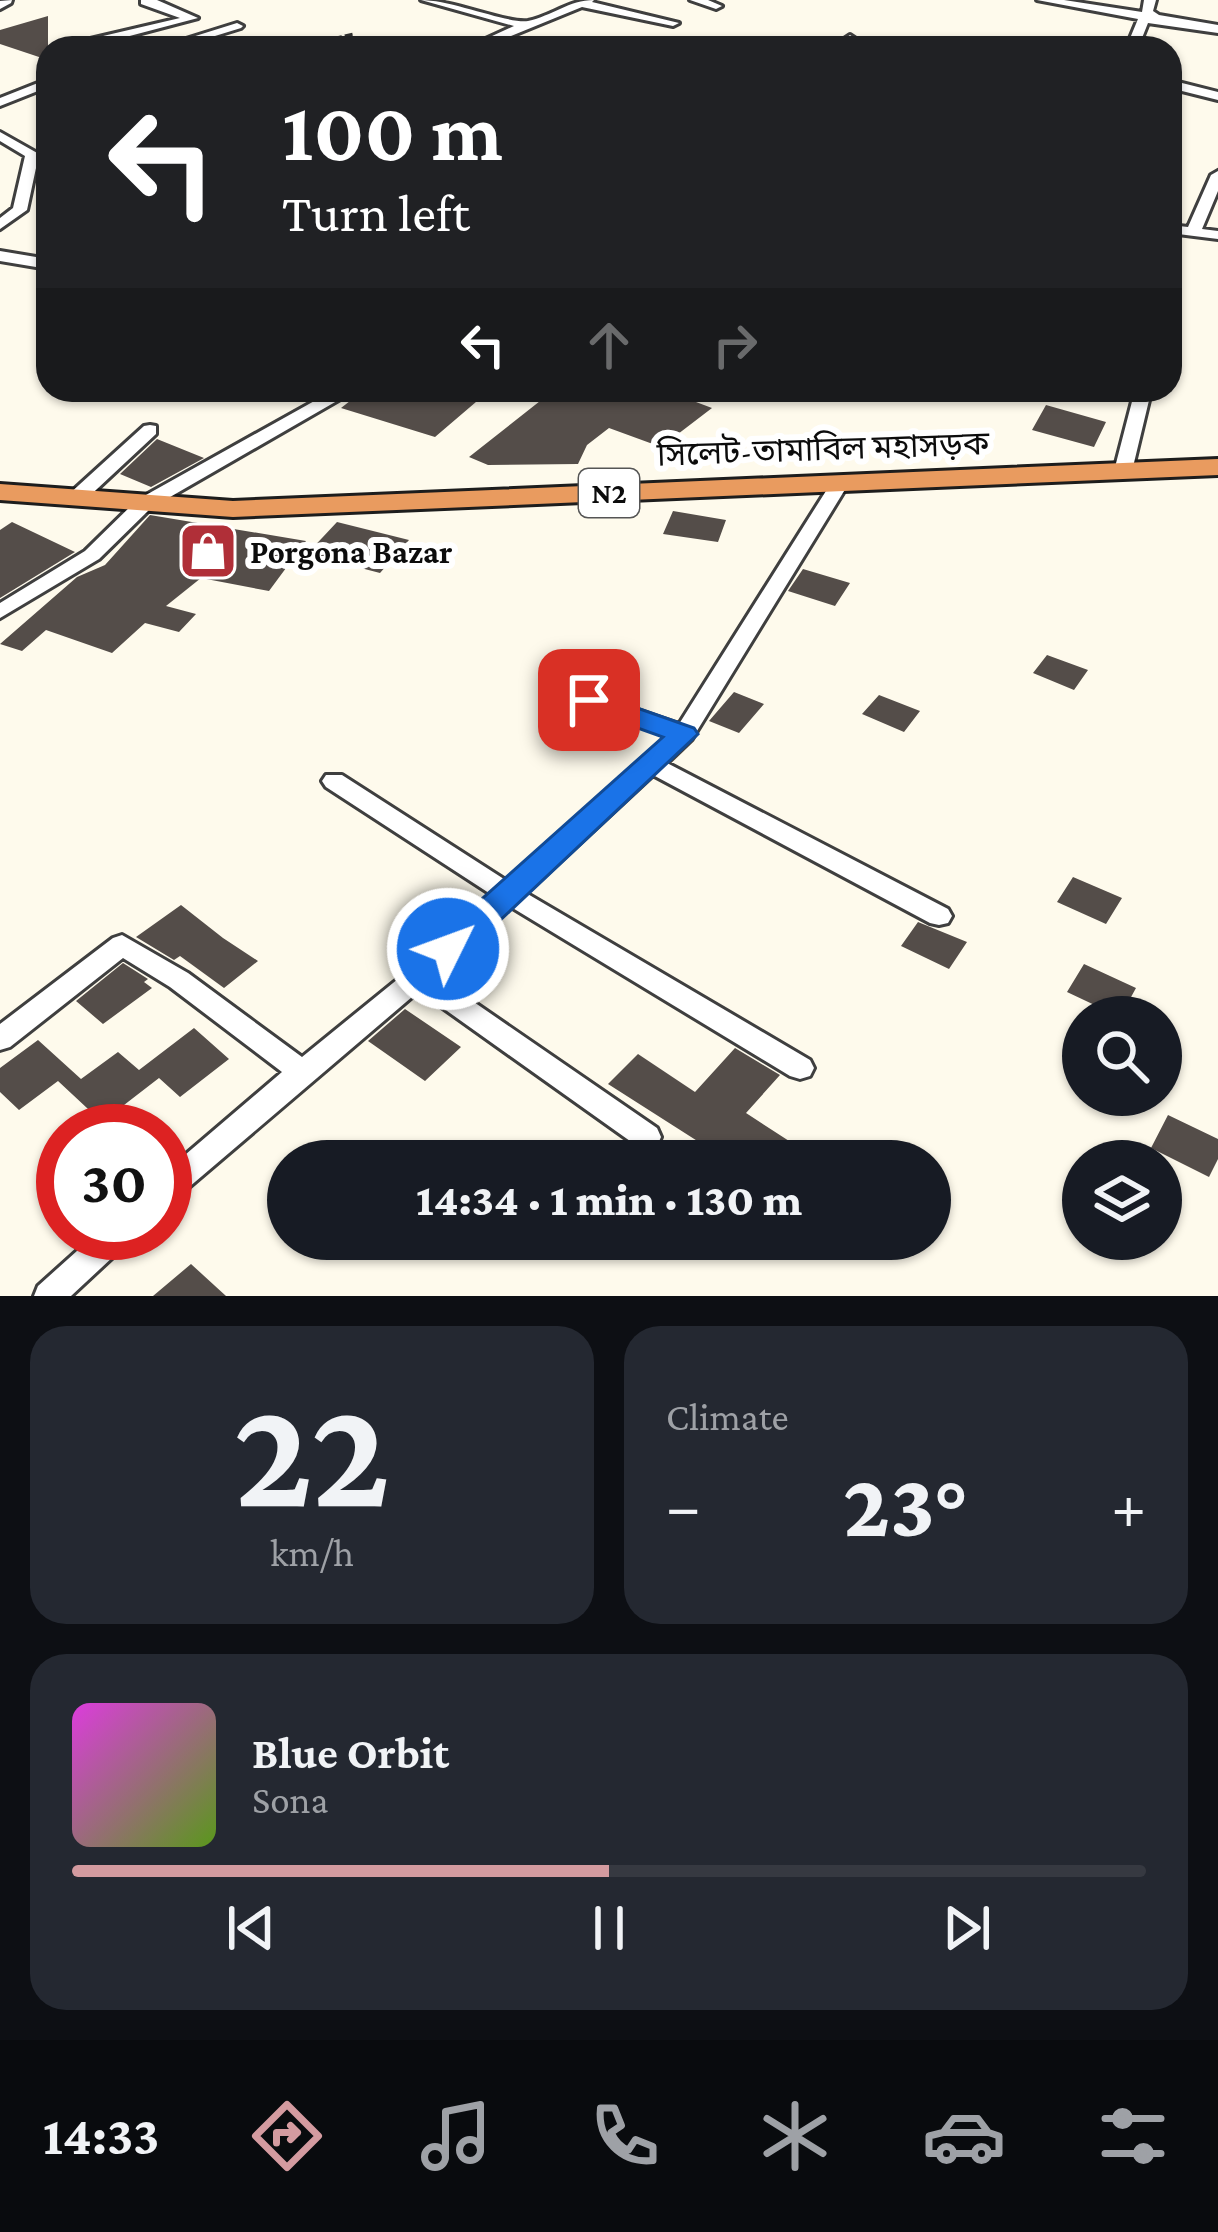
<!DOCTYPE html>
<meta charset="utf-8">
<style>
:root{--surface:#171b24;--page:#242831;--text:#f1f3f6;--muted:#9ea1a6;--line:#363941;--accent:#d49ba0}
body{margin:0;font-family:"Crimson Pro","Noto Sans Bengali",serif;background:var(--page);color:var(--text);height:100vh;display:flex;flex-direction:column;font-size:45px;white-space:nowrap}
*{box-sizing:border-box;margin:0}
p{font-size:39px;color:var(--muted)}
.icon{flex:none;width:66px;height:66px;fill:none;stroke:currentColor;stroke-width:2;stroke-linecap:round;stroke-linejoin:round}
.map{position:relative;height:1296px;overflow:hidden}
.sheet{display:flex;flex-direction:column;gap:30px;padding:30px;background:#0d0f14;flex:1}
.sheet>*{flex:none}
.banner{position:absolute;left:36px;top:36px;width:1146px;height:366px;border-radius:36px;box-shadow:0 3px 9px #0004;background:#202124;color:#fff;overflow:hidden}
.buttons{position:absolute;left:1062px;top:996px;display:grid;gap:24px}
.buttons a{display:grid;place-items:center;width:120px;height:120px;border-radius:50%;background:var(--surface);box-shadow:0 3px 9px #0004;font-size:60px}
.speed{position:absolute;left:36px;top:1104px;display:flex;gap:24px;font-size:60px;font-weight:700;text-align:center}
.speed>*{display:grid;place-content:center;width:156px;height:156px;border-radius:50%;background:var(--surface);box-shadow:0 3px 9px #0004;line-height:1}
.speed .limit{border:18px solid #d22;background:#fff;color:#111}
.pin{position:absolute;display:grid;place-items:center;width:102px;height:102px;color:#fff;margin:-51px;border-radius:24px;box-shadow:0 6px 18px #0006}
.me{position:absolute;width:132px;margin:-66px;rotate:48deg;stroke-linejoin:round;filter:drop-shadow(0 0 9px #0008)}
.turn{display:flex;align-items:center;gap:42px;height:252px;padding:0 48px;font-size:54px}
.turn .icon{width:156px;height:156px;stroke-width:2.5}
.turn b{display:block;font-size:84px;line-height:102px}
.lanes{display:flex;align-items:center;height:114px;padding:0 48px;background:#0003;justify-content:center;gap:60px;direction:ltr}
.lanes .off{opacity:.35}
.big{font-size:90px;font-weight:800;line-height:1.1}
.sheet .widget{flex:1;display:flex;flex-direction:column;justify-content:center;gap:18px;min-width:0;padding:0 42px;border-radius:36px;background:var(--page)}
.sheet .dial{align-items:center;gap:0}
.dial b{font-size:156px;line-height:1}
.song{display:flex;align-items:center;gap:36px}
.cover{width:144px;height:144px;border-radius:18px;background:linear-gradient(135deg,hsl(300 70% 55%),hsl(90 70% 35%))}
.played{height:12px;border-radius:6px;background:linear-gradient(90deg,var(--accent) 50%,var(--line) 50%)}
.keys{display:flex;justify-content:space-around;direction:ltr}
.heat{display:flex;justify-content:space-between;align-items:center;font-size:66px;direction:ltr}
.sheet .tiles{flex:1;display:grid;gap:30px;grid-template-columns:1fr 1fr}
.widget:last-child{grid-column:span 2}
.trip{position:absolute;left:267px;top:1140px;width:684px;height:120px;border-radius:60px;background:var(--surface);box-shadow:0 3px 9px #0004;font-weight:800;line-height:120px;text-align:center}
.tab-bar{display:flex;height:192px;justify-content:space-around;align-items:center;background:#090b0e;color:var(--muted)}
.tab-bar .icon{width:84px;height:84px}
.tab-bar .current{color:var(--accent)}
.tab-bar b{font-size:54px;color:var(--text)}
.map>svg:first-child{display:block}
.building{fill:#544d49}
.lines{fill:none;stroke-linecap:round;stroke-linejoin:round}
.minor-casing{stroke:#3f3f3f;stroke-width:6}
.highway-casing{stroke:#1d1d1d;stroke-width:6}
.path{stroke:#2e2e2e;stroke-width:3;stroke-dasharray:8 3;stroke-linecap:butt}
.minor{fill:#fff;fill-rule:evenodd}
.highway{fill:#e99b5f;fill-rule:evenodd}
.route{fill:#1a73e8;stroke:#114b97;stroke-width:3}
.labels{text-anchor:middle;stroke-width:12;stroke-linejoin:round;paint-order:stroke}
.shield{fill:#fff;stroke:#555;stroke-width:3}
.shield-label{font-size:30px;font-weight:bold;fill:#0c0c0c}
.street-label{font-size:33px;fill:#0c0c0c;stroke:#fff}
.poi-label{font-size:33px;font-weight:bold;fill:#0c0c0c;stroke:#fff;text-anchor:start}
</style>
<div class="map">
<svg width="1218" height="1296" viewBox="0 0 1218 1296">
<rect width="100%" height="100%" fill="#fefaec"/>
<path class="building" d="M 48,16 L 48,60 L 0,44 L 0,30 Z
M 364,390 L 442,390 L 457,395 L 458,390 L 490,390 L 435,437 L 341,408 Z
M 554,390 L 664,390 L 712,408 L 661,447 L 609,428 L 587,445 L 578,464 L 488,465 L 469,457 Z
M 1046,405 L 1106,422 L 1094,447 L 1032,430 Z
M 157,439 L 204,458 L 151,487 L 120,474 Z
M 673,511 L 726,520 L 718,542 L 663,534 Z
M 150,515 L 306,541 L 269,591 L 201,578 L 166,606 L 196,614 L 179,632 L 145,623 L 112,653 L 46,630 L 22,651 L 0,644 L 77,577 L 105,565 Z
M 12,522 L 75,552 L 0,598 L 0,530 Z
M 337,522 L 409,540 L 380,573 L 307,554 Z
M 803,569 L 850,583 L 835,606 L 788,591 Z
M 1047,655 L 1088,670 L 1074,690 L 1033,673 Z
M 734,692 L 764,704 L 739,733 L 709,721 Z
M 879,695 L 920,711 L 904,732 L 862,714 Z
M 1073,877 L 1122,898 L 1106,924 L 1057,902 Z
M 181,905 L 223,938 L 258,961 L 224,988 L 180,956 L 174,960 L 136,937 Z
M 918,922 L 967,942 L 949,969 L 901,946 Z
M 123,963 L 148,979 L 144,982 L 152,988 L 103,1024 L 76,1001 Z
M 1084,964 L 1136,988 L 1120,1017 L 1067,992 Z
M 405,1009 L 461,1047 L 425,1081 L 368,1041 Z
M 194,1028 L 229,1059 L 180,1097 L 159,1078 L 102,1122 L 58,1081 L 19,1110 L 0,1092 L 0,1068 L 38,1040 L 81,1079 L 118,1052 L 139,1070 Z
M 735,1048 L 780,1075 L 746,1113 L 820,1161 L 741,1161 L 728,1153 L 724,1158 L 608,1084 L 638,1054 L 695,1092 Z
M 1168,1115 L 1218,1139 L 1218,1159 L 1209,1177 L 1151,1148 Z
M 191,1264 L 226,1296 L 153,1296 Z"/>
<g class="lines">
<defs>
<path id="minor" d="M 12,0 L 11,3 L 0,9 L 0,1 Z
M 141,0 L 157,0 L 198,18 L 103,43 L 110,48 L 86,46 L 86,40 L 180,18 L 141,4 Z
M 421,0 C 452,0 508,24 528,21 C 552,16 569,0 594,0 L 592,2 L 679,23 L 673,26 L 582,7 L 482,48 L 466,48 L 514,26 Z
M 690,0 L 708,0 L 722,6 L 716,9 Z
M 1037,0 L 1064,0 L 1142,12 L 1144,0 L 1156,0 L 1153,11 L 1159,15 L 1218,25 L 1218,33 L 1148,23 L 1138,48 L 1126,48 L 1138,19 Z
M 237,23 L 243,26 L 241,28 L 176,48 L 157,48 Z
M 850,35 L 856,39 L 858,48 L 846,48 L 844,39 Z
M 48,79 L 48,87 L 0,106 L 0,98 Z
M 1170,80 L 1218,92 L 1218,100 L 1170,88 Z
M 0,132 L 39,154 L 27,210 L 0,229 L 0,218 L 13,208 L 25,156 L 0,141 Z
M 1218,171 L 1218,191 L 1202,229 L 1218,231 L 1218,239 L 1170,233 L 1170,225 L 1188,227 L 1211,175 Z
M 0,251 L 48,259 L 48,269 L 0,261 Z
M 334,390 L 356,390 L 151,508 L 99,559 L 0,618 L 0,603 L 85,551 L 137,500 Z
M 1135,390 L 1151,392 L 1132,471 L 1123,476 L 1114,471 Z
M 150,425 L 156,426 L 156,434 L 82,503 L 68,503 L 66,499 L 68,495 L 144,426 Z
M 840,477 L 849,483 L 692,739 L 667,763 L 948,909 L 952,916 L 948,923 L 939,925 L 930,923 L 653,775 L 526,893 L 810,1060 L 814,1068 L 810,1076 L 800,1079 L 790,1076 L 511,907 L 436,976 L 657,1128 L 661,1137 L 657,1146 L 647,1149 L 637,1146 L 419,991 L 175,1199 L 165,1203 L 165,1172 L 282,1072 L 170,987 L 123,958 L 10,1047 L 0,1050 L 0,1024 L 113,938 L 122,935 L 188,973 L 302,1057 L 409,970 L 492,895 L 326,787 L 322,781 L 326,775 L 342,775 L 507,881 L 668,736 L 581,706 L 578,701 L 581,696 L 597,696 L 679,724 L 831,483 Z
M 97,1233 L 133,1233 L 129,1242 L 71,1296 L 34,1296 L 38,1286 Z"/>
<path id="highway" d="M 1218,459 L 1218,475 L 233,517 L 0,500 L 0,484 L 233,501 Z"/>
</defs>
<use href="#minor" class="minor-casing"/>
<use href="#highway" class="highway-casing"/>
<path class="path" d="M 313,48 L 308,44 L 354,34"/>
<use href="#minor" class="minor"/>
<use href="#highway" class="highway"/>
</g>
<path class="route" d="M 589,691 L 694,728 L 698,734 L 460,958 L 448,962 L 436,958 L 432,949 L 436,940 L 663,737 L 579,707 L 575,700 L 579,694 Z"/>
<defs>
<symbol id="shop-square" viewBox="-11 -11 22 22"><rect x="-9" y="-9" width="18" height="18" rx="4" fill="#b02f38" stroke="#fff"/><path d="M-5-2.5h2.3a2.7 3.5 0 0 1 5.4 0H5L5.5 6h-11ZM-1.5-2.5h3a1.5 2.3 0 0 0-3 0Z" fill="#fff"/></symbol>
</defs>
<g fill-rule="evenodd">
<use href="#shop-square" x="175" y="518" width="66" height="66"/>
</g>
<g class="labels">
<rect class="shield" x="579" y="469" width="60" height="48" rx="9"/>
<g class="shield-label">
<text x="609" y="503">N2</text>
</g>
<g class="street-label">
<text transform="translate(823 448) rotate(-2)" y="12">সিলেট-তামাবিল মহাসড়ক</text>
</g>
<g class="poi-label">
<text x="250" y="563">Porgona Bazar</text>
</g>
</g>
</svg>
<div class="buttons">
<a><svg class="icon" aria-label="search" viewBox="0 0 24 24"><circle cx="10" cy="10" r="6"/><path d="M15 15l6 6"/></svg></a>
<a><svg class="icon" aria-label="layers" viewBox="0 0 24 24"><path d="M12 4l9 5-9 5-9-5zM3 14l9 5 9-5"/></svg></a>
</div>
<div class="speed"><div class="limit">30</div></div>
<div class="pin" style="left:589px;top:700px;background:#d93025"><svg class="icon" aria-label="arrive" viewBox="0 0 24 24"><path d="M6 21V4h12l-3 4 3 4H6"/></svg></div>
<svg class="me" style="left:448px;top:949px" viewBox="-20 -20 40 40"><circle r="17" fill="#1a73e8" stroke="#fff" stroke-width="3"/><path d="M0-11L8 9 0 5-8 9z" fill="#fff"/></svg>
<div class="trip">14:34 · 1 min · 130 m</div>
<div class="banner">
<div class="turn"><svg class="icon" aria-label="left" viewBox="0 0 24 24"><path d="M17 20v-9H6M10 6l-5 5 5 5"/></svg><div><b>100 m</b>Turn left</div></div>
<div class="lanes"><svg class="icon" aria-label="left" viewBox="0 0 24 24"><path d="M17 20v-9H6M10 6l-5 5 5 5"/></svg><svg class="icon off" aria-label="ahead" viewBox="0 0 24 24"><path d="M12 20V5M6 11l6-6 6 6"/></svg><svg class="icon off" aria-label="right" viewBox="0 0 24 24"><path d="M7 20v-9h11M14 6l5 5-5 5"/></svg></div>
</div>
</div>
<section class="sheet">
<div class="tiles">
<div class="widget dial"><b>22</b><p>km/h</p></div>
<div class="widget"><p>Climate</p>
<div class="heat"><a>−</a><b class="big">23°</b><a>+</a></div>
</div>
<div class="widget">
<div class="song"><i class="cover"></i><div><b>Blue Orbit</b><p>Sona</p></div></div>
<div class="played"></div>
<div class="keys"><svg class="icon" aria-label="previous" viewBox="0 0 24 24"><path d="M18 5L8 12l10 7zM5 5v14"/></svg><svg class="icon" aria-label="pause" viewBox="0 0 24 24"><path d="M8 5v14M16 5v14"/></svg><svg class="icon" aria-label="next" viewBox="0 0 24 24"><path d="M6 5l10 7-10 7zM19 5v14"/></svg></div>
</div>
</div>
</section>
<nav class="tab-bar">
<b>14:33</b>
<svg class="icon current" aria-label="directions" viewBox="0 0 24 24"><path d="M12 3l9 9-9 9-9-9zM9 14v-3h6M13 9l2 2-2 2"/></svg>
<svg class="icon" aria-label="music" viewBox="0 0 24 24"><path d="M9 18V5l10-2v13"/><circle cx="6" cy="18" r="3"/><circle cx="16" cy="16" r="3"/></svg>
<svg class="icon" aria-label="phone" viewBox="0 0 24 24"><path d="M5 4h4l2 5-3 2q2 4 5 5l2-3 5 2v4C11 20 4 13 5 4z"/></svg>
<svg class="icon" aria-label="climate" viewBox="0 0 24 24"><path d="M12 3v18M4 7l16 10M4 17L20 7"/></svg>
<svg class="icon" aria-label="car" viewBox="0 0 24 24"><path d="M5 17H2v-5l4-1 3-4h7l3 4 3 1v5h-3M9 17h6M6 11h13"/><circle cx="7" cy="17" r="2"/><circle cx="17" cy="17" r="2"/></svg>
<svg class="icon" aria-label="filters" viewBox="0 0 24 24"><path d="M4 7h16M4 17h16"/><circle cx="9" cy="7" r="2"/><circle cx="15" cy="17" r="2"/></svg>
</nav>
